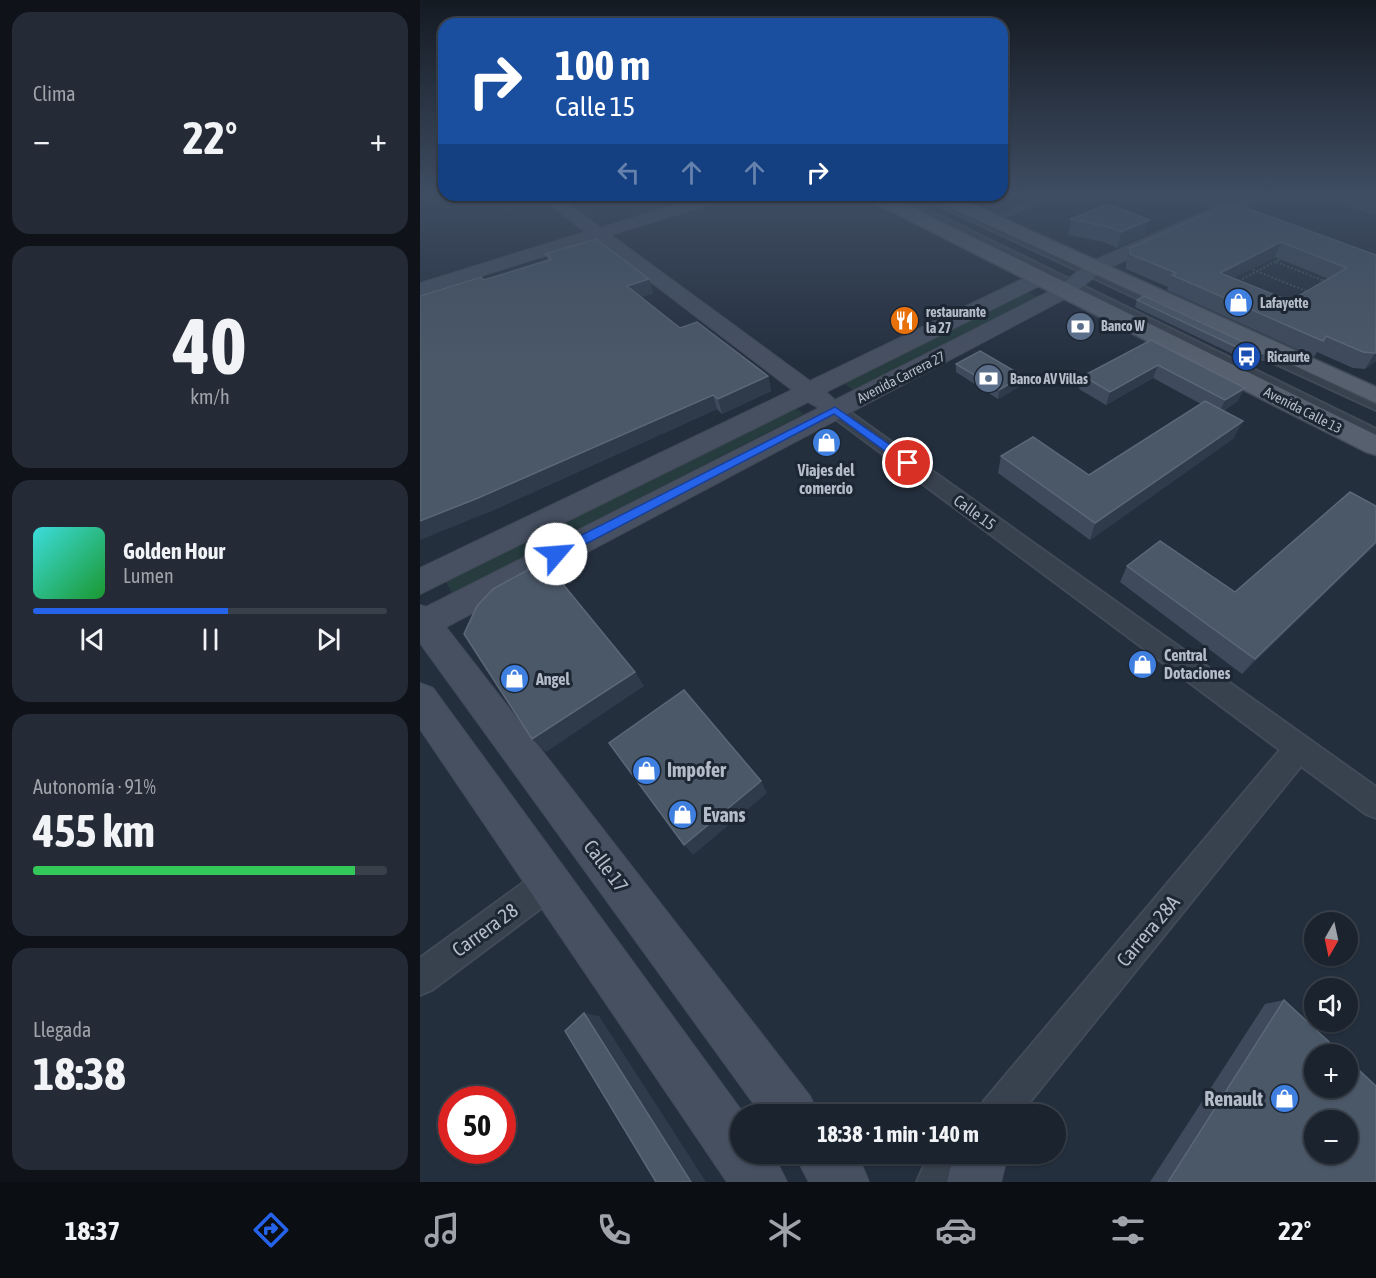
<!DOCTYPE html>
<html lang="es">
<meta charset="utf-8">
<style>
:root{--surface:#1b232e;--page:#242b36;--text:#f1f3f6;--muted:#a0a4aa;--line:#39404a;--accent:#2563eb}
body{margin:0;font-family:"Asap Condensed",sans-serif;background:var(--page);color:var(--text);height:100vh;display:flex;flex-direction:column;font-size:22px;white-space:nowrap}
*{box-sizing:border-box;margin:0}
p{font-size:20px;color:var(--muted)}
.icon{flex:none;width:33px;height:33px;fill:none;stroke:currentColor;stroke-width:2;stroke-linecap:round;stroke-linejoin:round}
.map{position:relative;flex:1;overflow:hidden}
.side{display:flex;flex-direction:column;gap:12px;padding:12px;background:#0f1319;width:420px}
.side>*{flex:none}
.top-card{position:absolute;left:18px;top:18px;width:570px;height:183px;border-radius:18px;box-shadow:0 2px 4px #0004,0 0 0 2px var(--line);background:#1a4fa0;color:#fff;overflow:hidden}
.needle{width:39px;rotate:189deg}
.buttons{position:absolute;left:884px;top:912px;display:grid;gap:12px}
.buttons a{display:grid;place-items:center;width:54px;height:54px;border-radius:50%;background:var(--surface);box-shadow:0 2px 4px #0004,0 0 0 2px var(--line);font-size:30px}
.speed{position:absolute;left:18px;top:1086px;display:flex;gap:12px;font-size:30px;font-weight:700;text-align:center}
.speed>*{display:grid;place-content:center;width:78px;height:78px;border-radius:50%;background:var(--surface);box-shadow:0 2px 4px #0004,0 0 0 2px var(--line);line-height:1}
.speed .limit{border:9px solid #d22;background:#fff;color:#111}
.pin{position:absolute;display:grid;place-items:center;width:51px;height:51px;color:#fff;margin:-26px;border:3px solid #fff;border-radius:50%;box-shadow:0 2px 6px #0007}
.me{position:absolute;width:66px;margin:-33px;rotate:63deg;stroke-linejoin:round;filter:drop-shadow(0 0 4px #0008)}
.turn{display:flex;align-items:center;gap:21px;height:126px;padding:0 18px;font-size:27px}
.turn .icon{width:78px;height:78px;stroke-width:2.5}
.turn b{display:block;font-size:42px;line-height:51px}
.lanes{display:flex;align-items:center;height:57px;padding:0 18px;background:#0003;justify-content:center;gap:30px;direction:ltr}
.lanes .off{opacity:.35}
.big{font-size:45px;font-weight:700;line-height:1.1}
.side .widget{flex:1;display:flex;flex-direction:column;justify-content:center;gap:9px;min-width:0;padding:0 21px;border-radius:18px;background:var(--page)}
.side .dial{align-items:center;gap:0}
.dial b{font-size:78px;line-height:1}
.song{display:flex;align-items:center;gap:18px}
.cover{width:72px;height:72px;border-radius:9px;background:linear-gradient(135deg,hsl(180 70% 55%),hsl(130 70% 35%))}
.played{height:6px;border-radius:3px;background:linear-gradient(90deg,var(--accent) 55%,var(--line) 55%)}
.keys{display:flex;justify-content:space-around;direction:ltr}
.heat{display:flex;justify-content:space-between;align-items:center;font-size:33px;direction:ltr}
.charge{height:9px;border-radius:4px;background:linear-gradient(90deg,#34c759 91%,var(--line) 0)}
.trip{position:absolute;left:310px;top:1104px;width:336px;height:60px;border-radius:30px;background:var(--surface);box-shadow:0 2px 4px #0004,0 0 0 2px var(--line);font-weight:700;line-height:60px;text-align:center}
.dock{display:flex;height:96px;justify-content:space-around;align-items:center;background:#0b0e12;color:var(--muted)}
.dock .icon{width:42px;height:42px}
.dock .current{color:var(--accent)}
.dock b{font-size:27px;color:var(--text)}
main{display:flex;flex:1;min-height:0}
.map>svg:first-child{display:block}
.green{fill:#263c3f}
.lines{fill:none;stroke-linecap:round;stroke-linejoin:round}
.lane-casing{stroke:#414a57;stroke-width:4}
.street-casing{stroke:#414a57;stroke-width:4}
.secondary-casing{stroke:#414a57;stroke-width:2}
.primary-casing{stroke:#414a57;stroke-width:3}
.path{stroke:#3f5557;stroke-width:2;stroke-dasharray:2 2;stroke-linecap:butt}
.lane{fill:#38414e;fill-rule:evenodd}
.street{fill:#38414e;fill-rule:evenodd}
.secondary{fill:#465061;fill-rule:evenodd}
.primary{fill:#56606e;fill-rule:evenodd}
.wall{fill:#3f4b5c;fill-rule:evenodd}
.shaded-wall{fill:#2f3b4b}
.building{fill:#4b5868;stroke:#5c6777;stroke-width:1.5;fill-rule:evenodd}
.route{fill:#2563eb;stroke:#184099;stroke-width:1.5}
.labels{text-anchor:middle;stroke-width:6;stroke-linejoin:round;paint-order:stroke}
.far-poi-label{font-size:14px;font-weight:bold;fill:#b4bcc9;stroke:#1d2633;text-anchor:start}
.far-street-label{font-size:14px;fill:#b4bcc9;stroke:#1d2633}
.poi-label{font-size:16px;font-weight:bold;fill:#b4bcc9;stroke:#1d2633;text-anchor:start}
.street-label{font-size:16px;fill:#b4bcc9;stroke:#1d2633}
.near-poi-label{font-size:20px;font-weight:bold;fill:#b4bcc9;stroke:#1d2633;text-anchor:start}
.near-street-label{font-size:20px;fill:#b4bcc9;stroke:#1d2633}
</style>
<main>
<section class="side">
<div class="widget"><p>Clima</p>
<div class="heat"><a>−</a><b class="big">22°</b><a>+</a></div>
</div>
<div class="widget dial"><b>40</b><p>km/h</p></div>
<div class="widget">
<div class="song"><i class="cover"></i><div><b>Golden Hour</b><p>Lumen</p></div></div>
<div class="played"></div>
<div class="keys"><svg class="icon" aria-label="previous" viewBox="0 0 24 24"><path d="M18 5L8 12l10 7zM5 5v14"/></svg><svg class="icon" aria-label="pause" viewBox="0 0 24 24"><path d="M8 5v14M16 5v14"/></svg><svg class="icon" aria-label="next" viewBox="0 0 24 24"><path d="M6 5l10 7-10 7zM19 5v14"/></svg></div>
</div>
<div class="widget"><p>Autonomía · 91%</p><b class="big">455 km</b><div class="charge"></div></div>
<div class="widget"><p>Llegada</p><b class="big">18:38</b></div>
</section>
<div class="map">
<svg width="956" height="1182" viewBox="0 0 956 1182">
<rect width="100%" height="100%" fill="#242f3e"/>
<path class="green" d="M 606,292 L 619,297 L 435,391 L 423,383 Z
M 374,407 L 384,414 L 32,593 L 25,580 Z"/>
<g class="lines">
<defs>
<path id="lane" d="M 471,196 L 479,196 L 956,429 L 956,435 Z
M 499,196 L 507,196 L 736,304 L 731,305 Z
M 625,196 L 633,196 L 573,221 L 568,220 Z
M 834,350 L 840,350 L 956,405 L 956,410 L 834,354 Z"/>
<path id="street" d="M 763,196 L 780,196 L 830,216 L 824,220 L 820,219 Z
M 909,196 L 927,196 L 956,205 L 956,213 Z
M 415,405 L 421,406 L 956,787 L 956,818 L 946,814 L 881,766 L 600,1114 L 558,1114 L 564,1101 L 860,750 L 409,414 L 406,410 L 409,406 Z
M 129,868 L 140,872 L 144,883 L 140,894 L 12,990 L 0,995 L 0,958 L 118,872 Z
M 517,1154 L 561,1154 L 556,1168 L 543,1182 L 497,1182 L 503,1168 Z"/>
<path id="secondary" d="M 119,196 L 138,196 L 181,228 L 284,196 L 309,196 L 307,199 L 191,235 L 390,381 L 613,274 L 627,274 L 630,278 L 627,282 L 406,392 L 415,400 L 638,287 L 668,263 L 820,196 L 842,196 L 840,199 L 682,271 L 652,295 L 26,627 L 390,1096 L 398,1114 L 341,1114 L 0,643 L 0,605 L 6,607 L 399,408 L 388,402 L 0,594 L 0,568 L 372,390 L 176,240 L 0,295 L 0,283 L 165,232 Z
M 0,683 L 13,688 L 324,1114 L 321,1114 L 321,1154 L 353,1154 L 367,1182 L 307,1182 L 0,729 Z
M 374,1154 L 434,1154 L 441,1163 L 449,1182 L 389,1182 Z
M 534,1154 L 588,1154 L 581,1182 L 527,1182 Z"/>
<path id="primary" d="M 447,196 L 469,196 L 956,435 L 956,455 L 946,452 L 449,200 Z
M 512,196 L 534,196 L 956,387 L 956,403 L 514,200 Z"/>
</defs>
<use href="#lane" class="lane-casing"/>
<use href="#street" class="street-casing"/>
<use href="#secondary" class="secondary-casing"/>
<use href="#primary" class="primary-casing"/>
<path class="path" d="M 316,207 L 351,196
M 856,262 L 907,282
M 829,268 L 891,293
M 815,283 L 864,257"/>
<use href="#lane" class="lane"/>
<use href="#street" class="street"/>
<use href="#secondary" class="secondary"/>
<use href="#primary" class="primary"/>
</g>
<path class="wall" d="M 688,204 L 725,235 L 697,248 L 684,242 L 648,235 L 651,219 Z
M 806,205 L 956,255 L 956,361 L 945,369 L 933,368 L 897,352 L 894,357 L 747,290 L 748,287 L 706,269 L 706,263 L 710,248 ZM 855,257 L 909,279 L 870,301 L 813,278 Z
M 125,254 L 229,279 L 233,293 L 221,297 L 260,328 L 348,376 L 351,391 L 302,414 L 297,409 L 69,512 L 64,280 L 128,260 Z
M 717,300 L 849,354 L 846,361 L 823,359 L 715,307 Z
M 731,340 L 818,401 L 803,411 L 814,438 L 670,540 L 578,473 L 581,456 L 669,475 L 781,404 L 733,378 L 686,405 L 659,389 L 663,376 Z
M 536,364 L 603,376 L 602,385 L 578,399 L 536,372 Z
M 956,544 L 822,674 L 700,582 L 707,566 L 815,592 Z
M 864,1000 L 956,1182 L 730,1182 L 845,1004 Z"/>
<path class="shaded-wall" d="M 729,220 L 725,235 L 697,248 L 701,232 Z
M 861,242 L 855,257 L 794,288 L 800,273 Z
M 229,279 L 233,293 L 212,300 L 207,286 Z
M 955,353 L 956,353 L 956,361 L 945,369 Z
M 738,365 L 733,378 L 686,405 L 690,392 Z
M 348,376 L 351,391 L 302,414 L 298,399 Z
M 603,376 L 602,385 L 578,399 L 579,390 Z
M 825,388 L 818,401 L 799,413 L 805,400 Z
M 293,395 L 297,409 L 69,512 L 0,540 L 0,521 Z
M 823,421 L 814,438 L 670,540 L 675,523 Z
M 956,542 L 956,544 L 822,674 L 835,659 Z
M 215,672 L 224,686 L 126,752 L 112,739 Z
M 341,781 L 347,793 L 273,855 L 264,845 Z
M 164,1013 L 179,1016 L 286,1182 L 271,1182 Z"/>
<path class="building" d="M 688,204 L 729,220 L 701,232 L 688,227 L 651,219 Z
M 806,205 L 821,206 L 956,255 L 956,353 L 955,353 L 943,352 L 906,336 L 903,341 L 752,275 L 756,273 L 710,254 L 710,248 ZM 861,242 L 927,268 L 870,301 L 800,273 Z
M 176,239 L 229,279 L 207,286 L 260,328 L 277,322 L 348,376 L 298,399 L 293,395 L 58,498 L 0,521 L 0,296 L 61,277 L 64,280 L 132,259 L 125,254 Z
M 724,296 L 849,354 L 827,352 L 717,300 Z
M 731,340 L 825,388 L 805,400 L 738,365 L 690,392 L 663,376 Z
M 560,351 L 603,376 L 579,390 L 536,364 Z
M 785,401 L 823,421 L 675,523 L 581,456 L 613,437 L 669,475 Z
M 930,492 L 956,506 L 956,542 L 835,659 L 707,566 L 740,541 L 815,592 Z
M 124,561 L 215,672 L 112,739 L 44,634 L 57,606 L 73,589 Z
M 264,690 L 341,781 L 264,845 L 189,743 Z
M 864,1000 L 922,1054 L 894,1054 L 894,1088 L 927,1088 L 927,1059 L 956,1086 L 956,1182 L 748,1182 ZM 894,1120 L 927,1120 L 927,1154 L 894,1154 Z
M 164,1013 L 271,1182 L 236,1182 L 145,1031 Z"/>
<linearGradient id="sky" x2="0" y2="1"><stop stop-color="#141a22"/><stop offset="0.54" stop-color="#3f4d63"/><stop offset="1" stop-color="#3f4d63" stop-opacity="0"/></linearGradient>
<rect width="956" height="362" fill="url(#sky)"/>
<path class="route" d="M 415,407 L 492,460 L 492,465 L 484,465 L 414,414 L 141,557 L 132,557 L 130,554 L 132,550 Z"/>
<defs>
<symbol id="shop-disc" viewBox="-11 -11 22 22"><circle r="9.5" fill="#3f7fe0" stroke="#1d2633"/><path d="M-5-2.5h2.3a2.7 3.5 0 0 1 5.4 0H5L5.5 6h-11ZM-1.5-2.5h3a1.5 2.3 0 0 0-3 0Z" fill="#fff"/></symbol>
<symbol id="restaurant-disc" viewBox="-11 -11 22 22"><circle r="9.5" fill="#e8710a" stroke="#1d2633"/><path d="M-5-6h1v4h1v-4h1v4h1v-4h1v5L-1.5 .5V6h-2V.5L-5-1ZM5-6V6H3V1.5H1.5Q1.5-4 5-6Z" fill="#fff"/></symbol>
<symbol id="bank-disc" viewBox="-11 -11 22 22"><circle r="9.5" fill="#5c6f8a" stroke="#1d2633"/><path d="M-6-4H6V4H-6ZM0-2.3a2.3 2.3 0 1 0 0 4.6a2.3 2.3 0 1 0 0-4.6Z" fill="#fff"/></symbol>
<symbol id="bus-disc" viewBox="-11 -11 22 22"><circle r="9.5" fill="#1a4fb4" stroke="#1d2633"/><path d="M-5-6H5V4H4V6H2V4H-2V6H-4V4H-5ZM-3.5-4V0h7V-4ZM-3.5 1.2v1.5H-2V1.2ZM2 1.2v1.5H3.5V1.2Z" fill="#fff"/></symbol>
</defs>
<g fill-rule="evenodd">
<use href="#shop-disc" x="802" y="286" width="33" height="33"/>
<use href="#restaurant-disc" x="468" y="304" width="33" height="33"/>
<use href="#bank-disc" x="644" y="310" width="33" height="33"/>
<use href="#bus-disc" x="810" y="340" width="33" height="33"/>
<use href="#bank-disc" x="552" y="362" width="33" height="33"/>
<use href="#shop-disc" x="390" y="426" width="33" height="33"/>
<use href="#shop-disc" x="706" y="648" width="33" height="33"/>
<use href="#shop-disc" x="78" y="662" width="33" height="33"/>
<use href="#shop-disc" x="210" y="754" width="33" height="33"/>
<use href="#shop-disc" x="246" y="798" width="33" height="33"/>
<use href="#shop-disc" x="848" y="1082" width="33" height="33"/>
</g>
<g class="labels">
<g class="far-poi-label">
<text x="840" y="308">Lafayette</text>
<text x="506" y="317">restaurante<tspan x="506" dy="16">la 27</tspan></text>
<text x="681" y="331">Banco W</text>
<text x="847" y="362">Ricaurte</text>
<text x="590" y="384">Banco AV Villas</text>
</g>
<g class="far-street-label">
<text transform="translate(481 377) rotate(-27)" y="5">Avenida Carrera 27</text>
<text transform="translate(883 410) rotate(27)" y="5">Avenida Calle 13</text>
</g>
<g class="poi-label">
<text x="406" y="476" text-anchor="middle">Viajes del<tspan x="406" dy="18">comercio</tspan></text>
<text x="744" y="661">Central<tspan x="744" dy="18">Dotaciones</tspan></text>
<text x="116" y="685">Angel</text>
</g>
<g class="street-label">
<text transform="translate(555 512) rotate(36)" y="6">Calle 15</text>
</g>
<g class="near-poi-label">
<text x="247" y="777">Impofer</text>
<text x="283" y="822">Evans</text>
<text x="843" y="1106" text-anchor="end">Renault</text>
</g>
<g class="near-street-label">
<text transform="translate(186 866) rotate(53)" y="7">Calle 17</text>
<text transform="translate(65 930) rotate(-36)" y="7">Carrera 28</text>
<text transform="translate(728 931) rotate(-50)" y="7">Carrera 28A</text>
</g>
</g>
</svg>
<div class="buttons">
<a><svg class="needle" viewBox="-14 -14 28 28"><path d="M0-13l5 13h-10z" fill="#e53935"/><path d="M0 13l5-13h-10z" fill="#a0a4aa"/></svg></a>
<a><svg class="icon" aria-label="sound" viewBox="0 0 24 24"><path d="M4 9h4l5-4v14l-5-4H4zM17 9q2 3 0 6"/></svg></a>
<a>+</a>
<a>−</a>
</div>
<div class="speed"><div class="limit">50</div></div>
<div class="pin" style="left:488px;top:463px;background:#d93025"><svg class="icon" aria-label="arrive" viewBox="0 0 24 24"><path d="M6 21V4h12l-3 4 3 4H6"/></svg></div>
<svg class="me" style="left:136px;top:554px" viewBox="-20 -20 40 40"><circle r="19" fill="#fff"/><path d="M0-13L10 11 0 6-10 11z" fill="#2563eb"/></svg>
<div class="trip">18:38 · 1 min · 140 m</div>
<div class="top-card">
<div class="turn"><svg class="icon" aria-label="right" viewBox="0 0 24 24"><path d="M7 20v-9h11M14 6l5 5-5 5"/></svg><div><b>100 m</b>Calle 15</div></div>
<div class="lanes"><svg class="icon off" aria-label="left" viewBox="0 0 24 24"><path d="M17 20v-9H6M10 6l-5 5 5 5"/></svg><svg class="icon off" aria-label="ahead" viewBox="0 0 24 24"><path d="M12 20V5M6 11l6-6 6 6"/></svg><svg class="icon off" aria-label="ahead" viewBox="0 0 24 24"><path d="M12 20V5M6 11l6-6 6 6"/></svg><svg class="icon" aria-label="right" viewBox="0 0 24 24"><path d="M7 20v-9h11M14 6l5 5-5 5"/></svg></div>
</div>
</div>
</main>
<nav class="dock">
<b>18:37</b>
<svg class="icon current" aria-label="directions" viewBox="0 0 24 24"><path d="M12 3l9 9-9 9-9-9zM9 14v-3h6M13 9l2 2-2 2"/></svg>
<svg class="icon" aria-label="music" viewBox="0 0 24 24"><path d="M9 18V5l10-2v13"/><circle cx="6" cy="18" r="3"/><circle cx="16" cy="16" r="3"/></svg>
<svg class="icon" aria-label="phone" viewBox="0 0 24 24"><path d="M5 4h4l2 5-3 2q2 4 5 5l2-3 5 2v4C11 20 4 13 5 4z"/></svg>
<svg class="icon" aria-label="climate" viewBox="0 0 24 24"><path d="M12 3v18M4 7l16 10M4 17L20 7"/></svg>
<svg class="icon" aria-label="car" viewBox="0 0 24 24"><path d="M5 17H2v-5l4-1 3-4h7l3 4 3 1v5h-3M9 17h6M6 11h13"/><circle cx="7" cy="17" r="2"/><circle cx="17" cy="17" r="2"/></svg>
<svg class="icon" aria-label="filters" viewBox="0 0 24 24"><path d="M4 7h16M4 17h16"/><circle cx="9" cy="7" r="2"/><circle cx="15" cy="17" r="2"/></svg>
<b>22°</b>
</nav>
